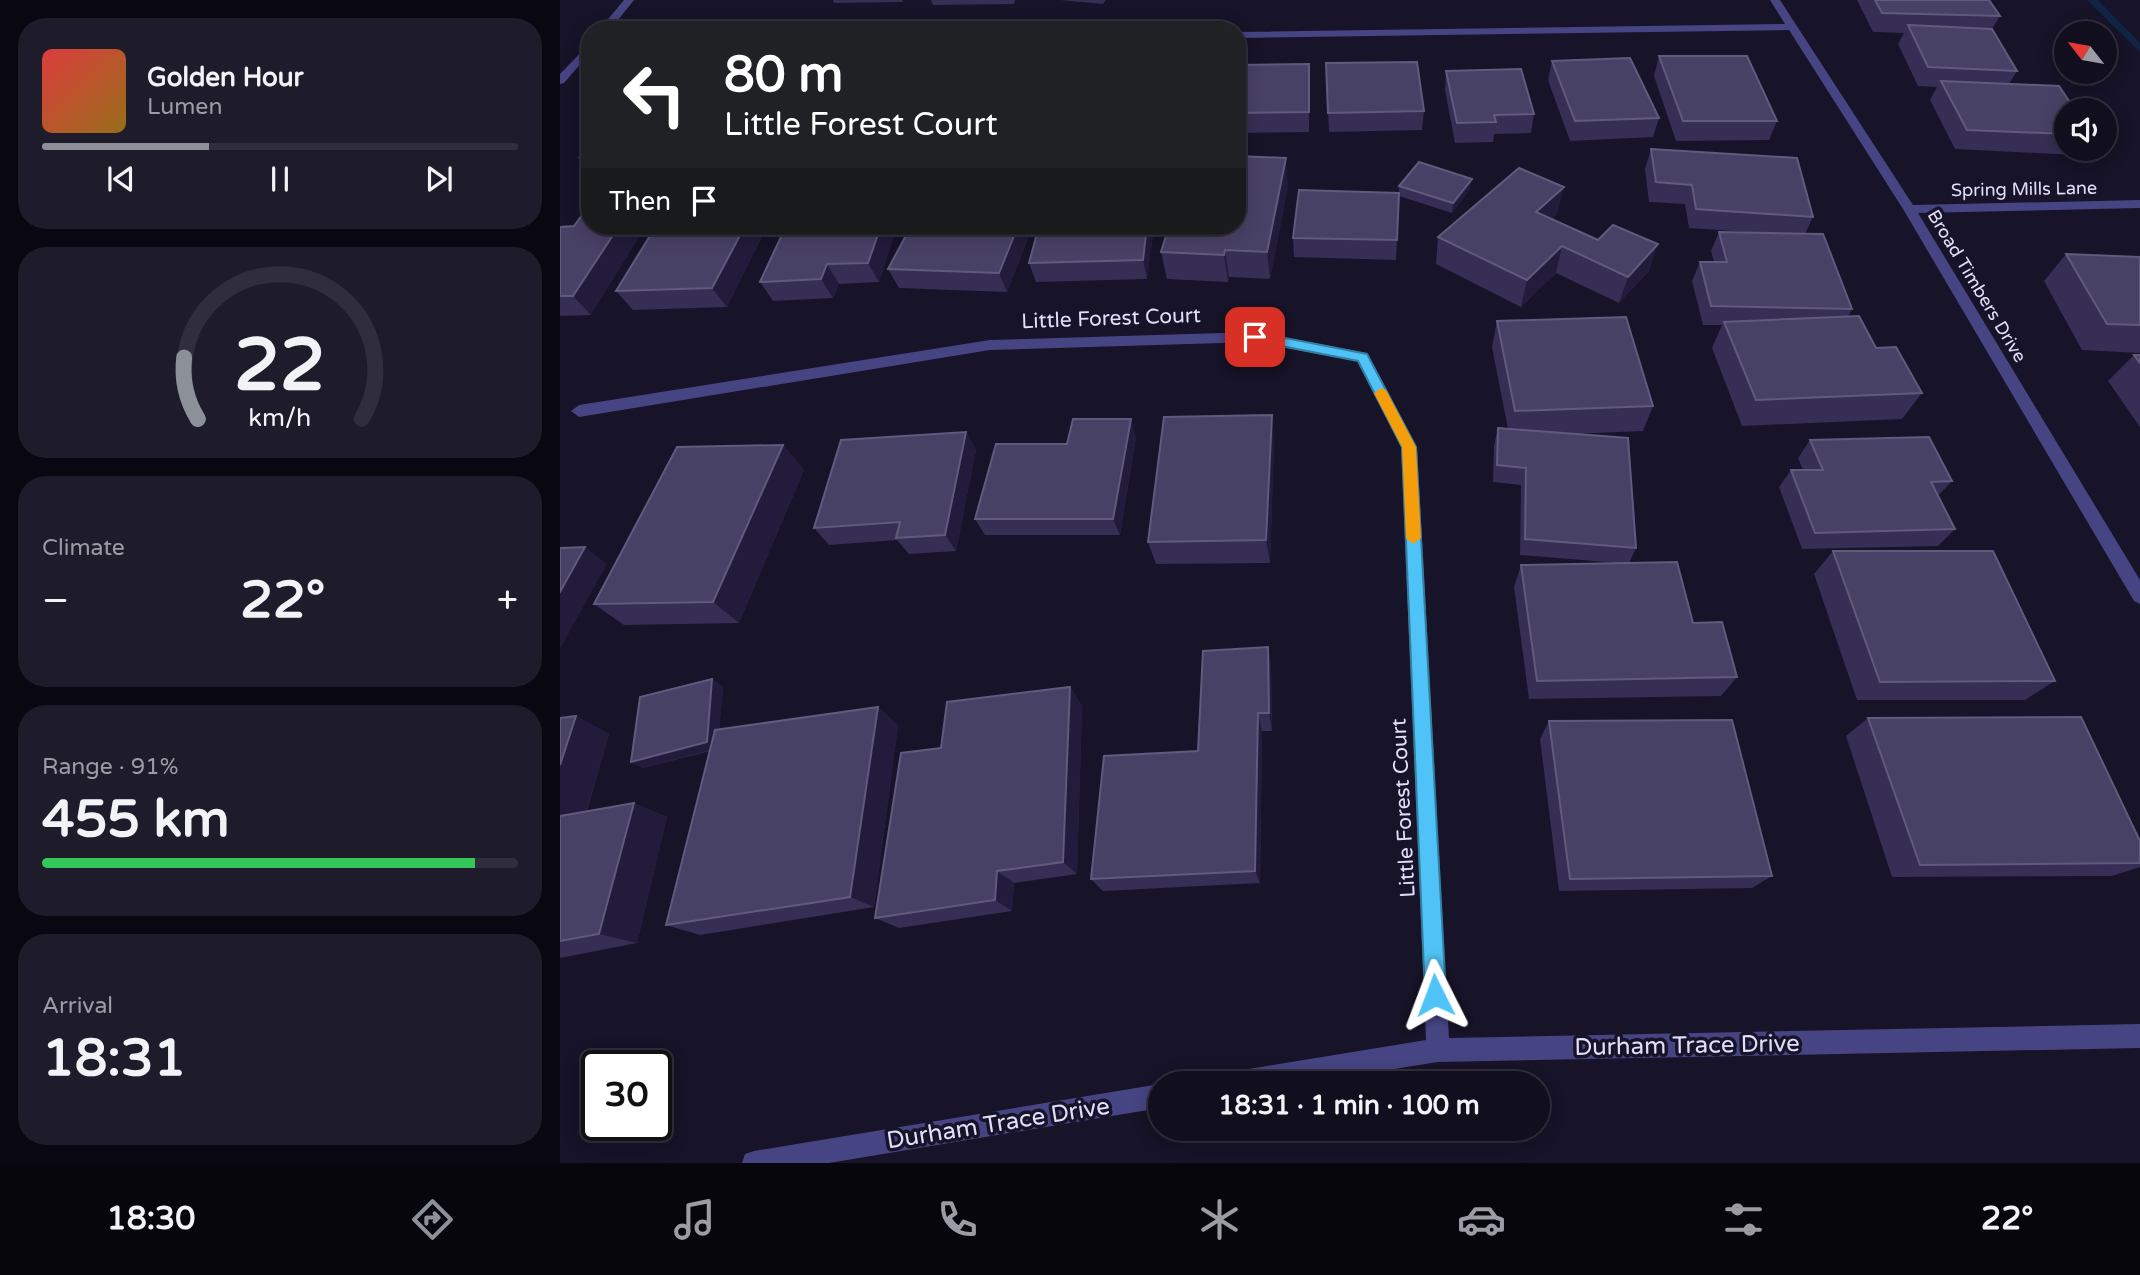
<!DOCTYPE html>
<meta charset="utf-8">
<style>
:root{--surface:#110e1e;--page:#1e1c2b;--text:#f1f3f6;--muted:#9c9ca4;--line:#302e3c;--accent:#8c9099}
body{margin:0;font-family:"Varela Round",sans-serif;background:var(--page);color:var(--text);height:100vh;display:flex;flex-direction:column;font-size:26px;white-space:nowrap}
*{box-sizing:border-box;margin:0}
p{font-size:23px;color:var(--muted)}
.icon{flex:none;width:38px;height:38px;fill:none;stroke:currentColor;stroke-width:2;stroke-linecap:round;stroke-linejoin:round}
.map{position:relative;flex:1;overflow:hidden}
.details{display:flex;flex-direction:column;gap:18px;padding:18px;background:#090810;width:560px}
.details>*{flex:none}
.hud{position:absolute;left:21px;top:21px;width:665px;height:214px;border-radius:28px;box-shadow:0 4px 18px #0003,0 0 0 2px var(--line);background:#202124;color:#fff;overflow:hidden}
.needle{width:46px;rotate:301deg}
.fabs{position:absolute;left:1494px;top:21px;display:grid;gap:14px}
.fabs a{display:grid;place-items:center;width:63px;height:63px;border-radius:50%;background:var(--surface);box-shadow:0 4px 18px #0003,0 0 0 2px var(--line);font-size:35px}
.speed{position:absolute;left:21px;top:1050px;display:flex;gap:14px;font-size:35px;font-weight:700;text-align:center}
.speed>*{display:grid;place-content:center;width:91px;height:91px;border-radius:50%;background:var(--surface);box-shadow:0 4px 18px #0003,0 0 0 2px var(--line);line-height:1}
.speed .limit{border:4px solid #111;border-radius:10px;background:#fff;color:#111}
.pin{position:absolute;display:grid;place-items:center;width:60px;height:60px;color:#fff;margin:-30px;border-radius:14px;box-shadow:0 4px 10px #0006}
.me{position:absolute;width:77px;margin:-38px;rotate:357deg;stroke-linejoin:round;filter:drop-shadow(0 0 5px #0008)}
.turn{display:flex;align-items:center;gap:24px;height:147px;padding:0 28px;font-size:32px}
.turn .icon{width:91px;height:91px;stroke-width:2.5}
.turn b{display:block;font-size:49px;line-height:60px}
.then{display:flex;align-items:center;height:66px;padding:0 28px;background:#0003;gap:14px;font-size:26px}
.big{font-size:52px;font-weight:800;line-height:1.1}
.details .tile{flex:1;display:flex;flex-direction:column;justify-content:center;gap:10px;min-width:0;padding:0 24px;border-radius:28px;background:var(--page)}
.details .dial{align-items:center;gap:0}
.dial svg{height:182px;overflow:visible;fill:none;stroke:var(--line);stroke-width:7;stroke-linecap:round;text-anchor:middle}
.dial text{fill:var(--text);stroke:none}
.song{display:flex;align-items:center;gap:21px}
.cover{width:84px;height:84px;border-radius:10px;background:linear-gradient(135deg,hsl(0 70% 55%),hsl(40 70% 35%))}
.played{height:7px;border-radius:4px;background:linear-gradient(90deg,var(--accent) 35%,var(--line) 35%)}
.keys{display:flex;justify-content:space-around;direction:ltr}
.heat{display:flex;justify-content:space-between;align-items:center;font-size:38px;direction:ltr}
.charge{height:10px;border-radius:5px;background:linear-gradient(90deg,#34c759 91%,var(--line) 0)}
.trip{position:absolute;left:588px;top:1071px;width:402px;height:70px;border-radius:35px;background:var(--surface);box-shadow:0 4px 18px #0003,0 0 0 2px var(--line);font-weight:800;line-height:70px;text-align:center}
.menu{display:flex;height:112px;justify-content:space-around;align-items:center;background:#07060c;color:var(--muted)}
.menu .icon{width:49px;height:49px}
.menu .selected{color:var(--accent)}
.menu b{font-size:32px;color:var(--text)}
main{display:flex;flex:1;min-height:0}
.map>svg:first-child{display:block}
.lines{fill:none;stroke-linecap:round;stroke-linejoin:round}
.stream{fill:#112443;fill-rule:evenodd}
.minor{fill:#464482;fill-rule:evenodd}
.wall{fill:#362e54}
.shaded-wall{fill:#221b3b}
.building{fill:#484166;stroke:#605a7d;stroke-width:2}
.route{fill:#4fc3f7;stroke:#337fa1;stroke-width:2}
.slow{fill:#f59e0b}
.labels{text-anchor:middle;stroke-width:7;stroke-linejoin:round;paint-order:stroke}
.far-street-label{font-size:18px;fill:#e1defb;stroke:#171328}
.street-label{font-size:21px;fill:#e1defb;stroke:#171328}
.near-street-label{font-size:24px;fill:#e1defb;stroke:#171328}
</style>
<main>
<section class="details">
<div class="tile">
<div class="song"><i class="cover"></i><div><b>Golden Hour</b><p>Lumen</p></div></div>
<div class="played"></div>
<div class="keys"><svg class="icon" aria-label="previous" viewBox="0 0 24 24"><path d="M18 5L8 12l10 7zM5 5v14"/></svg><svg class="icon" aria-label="pause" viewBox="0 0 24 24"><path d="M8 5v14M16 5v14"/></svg><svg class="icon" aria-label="next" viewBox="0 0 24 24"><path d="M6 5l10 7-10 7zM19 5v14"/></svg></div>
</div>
<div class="tile dial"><svg viewBox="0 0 100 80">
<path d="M14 69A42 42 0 1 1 86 69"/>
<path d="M14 69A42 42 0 0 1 8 42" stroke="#8c9099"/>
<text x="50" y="56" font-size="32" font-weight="700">22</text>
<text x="50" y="72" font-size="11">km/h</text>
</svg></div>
<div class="tile"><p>Climate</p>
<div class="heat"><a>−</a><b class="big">22°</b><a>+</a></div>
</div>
<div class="tile"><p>Range · 91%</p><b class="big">455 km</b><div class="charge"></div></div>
<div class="tile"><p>Arrival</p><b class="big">18:31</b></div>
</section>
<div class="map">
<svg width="1580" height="1163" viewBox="0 0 1580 1163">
<rect width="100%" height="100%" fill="#171328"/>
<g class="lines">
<path class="stream" d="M 1527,0 L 1538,0 L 1580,43 L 1580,52 Z"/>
<path class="minor" d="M 64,0 L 74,0 L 50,30 L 39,30 Z
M 1210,0 L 1220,0 L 1353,205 L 1580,200 L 1580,208 L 1358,213 L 1580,580 L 1580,604 L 1574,601 L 1343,209 L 1229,30 L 677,38 L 677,32 L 1225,24 Z
M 30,43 L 30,53 L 4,83 L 0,84 L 0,74 Z
M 695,332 L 807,353 L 857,447 L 889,1038 L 1580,1024 L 1580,1048 L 878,1062 L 747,1083 L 664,1083 L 668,1075 L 676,1071 L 866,1040 L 841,447 L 797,361 L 695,342 L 430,350 L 19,417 L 11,411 L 19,405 L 430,340 Z
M 600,1084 L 600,1108 L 269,1163 L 182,1163 L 185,1154 L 194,1151 Z"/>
</g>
<path class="wall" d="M 273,0 L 343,0 L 342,2 L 274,3 Z
M 371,0 L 455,0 L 454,4 L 373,5 Z
M 500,0 L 546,0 L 543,4 Z
M 1297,0 L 1429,0 L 1440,16 L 1432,29 L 1457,71 L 1449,84 L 1507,134 L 1507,149 L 1522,149 L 1517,155 L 1395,149 L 1370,100 L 1377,87 L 1358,86 L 1338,44 L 1344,33 L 1313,32 Z
M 1099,56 L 1217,121 L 1209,140 L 1116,141 L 1094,76 Z
M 992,61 L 1099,118 L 1093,137 L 1010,141 L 988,80 Z
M 766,63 L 864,111 L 862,130 L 769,132 Z
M 749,64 L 749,132 L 677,133 L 677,65 Z
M 886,71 L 974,114 L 971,133 L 934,134 L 933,142 L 895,143 L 885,90 Z
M 30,144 L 30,169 L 20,157 Z
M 1091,149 L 1253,217 L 1245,234 L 1292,309 L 1288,317 L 1316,348 L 1362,393 L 1342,419 L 1182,426 L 1152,348 L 1162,325 L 1143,325 L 1132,281 L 1140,262 L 1154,262 L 1151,251 L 1159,232 L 1202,233 L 1129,228 L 1125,204 L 1089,202 L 1085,169 Z
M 728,186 L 710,279 L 669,277 L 668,282 L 607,279 L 601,252 Z
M 839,186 L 910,189 L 892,213 L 839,196 L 836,260 L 734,257 L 733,238 L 839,194 Z
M 997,214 L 992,219 L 1089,271 L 1059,303 L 996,273 L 961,307 L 876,264 L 878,237 Z
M 96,226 L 200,226 L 204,232 L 167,307 L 73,310 L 56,291 Z
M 337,226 L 319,282 L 279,284 L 273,298 L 213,301 L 200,282 Z
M 473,226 L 447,292 L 339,288 L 328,269 Z
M 594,226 L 587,279 L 476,282 L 469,263 Z
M 0,227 L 31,315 L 0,316 Z
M 1506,254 L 1580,257 L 1580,353 L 1522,350 L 1484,281 Z
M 937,321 L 1093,406 L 1083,431 L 1011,434 L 1076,548 L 1069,563 L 1133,623 L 1177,677 L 1161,696 L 969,699 L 954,587 L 961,565 L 1058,563 L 960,555 L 961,485 L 933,482 L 934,446 L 938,428 L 948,429 L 932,347 Z
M 1574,355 L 1580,355 L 1580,427 L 1548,381 Z
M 406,432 L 416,450 L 396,551 L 349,554 L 337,540 L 269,545 L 254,528 Z
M 576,437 L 560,535 L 425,535 L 415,519 Z
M 714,440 L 710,563 L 596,564 L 588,542 Z
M 1250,440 L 1392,481 L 1378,496 L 1395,529 L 1378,546 L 1242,549 L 1219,487 L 1231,470 L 1243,470 L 1238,458 Z
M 223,445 L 244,470 L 179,623 L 64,625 L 34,604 Z
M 1273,551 L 1495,681 L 1465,700 L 1297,700 L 1254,574 Z
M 708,647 L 711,667 L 712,731 L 702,731 L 700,883 L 543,891 L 531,879 L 638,751 Z
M 152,679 L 163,687 L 159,729 L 318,707 L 338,725 L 314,907 L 140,935 L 106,925 L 150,751 L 83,768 L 71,762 Z
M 510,687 L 522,706 L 517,874 L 454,883 L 452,911 L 339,928 L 315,918 L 381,748 Z
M 16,716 L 49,734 L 27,811 L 74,803 L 107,817 L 77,943 L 0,958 L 0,718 Z
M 1308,718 L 1580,841 L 1580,867 L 1552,876 L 1332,877 L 1286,736 Z
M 989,721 L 1212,876 L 1192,888 L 999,891 L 980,739 Z"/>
<path class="shaded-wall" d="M 726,158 L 728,186 L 710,279 L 707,252 Z
M 912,179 L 910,189 L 892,213 L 893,203 Z
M 1004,187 L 997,214 L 971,239 L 976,212 Z
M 59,226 L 86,226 L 31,315 L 13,296 Z
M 185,226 L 200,226 L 204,232 L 167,307 L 152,288 Z
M 321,226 L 337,226 L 319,282 L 308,263 Z
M 458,226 L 473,226 L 447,292 L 439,273 Z
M 587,226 L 594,226 L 587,279 L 583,260 Z
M 1098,244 L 1089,271 L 1059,303 L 1068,277 Z
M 1002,246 L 996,273 L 961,307 L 967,280 Z
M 665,250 L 669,277 L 668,282 L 664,255 Z
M 267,264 L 279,284 L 273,298 L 261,279 Z
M 712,415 L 714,440 L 710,563 L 706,540 Z
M 571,419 L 576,437 L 560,535 L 553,519 Z
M 406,432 L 416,450 L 396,551 L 385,535 Z
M 223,445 L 244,470 L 179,623 L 153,602 Z
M 25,547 L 47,564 L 0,649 L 0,592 Z
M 708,647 L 711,667 L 712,731 L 709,713 Z
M 152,679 L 163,687 L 158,748 L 83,768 L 71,762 Z
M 510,687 L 522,706 L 517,874 L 503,862 Z
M 318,707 L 338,725 L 314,907 L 290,897 Z
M 698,713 L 702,731 L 700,883 L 695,871 Z
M 16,716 L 49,734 L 20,833 L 0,825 L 0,765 Z
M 74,803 L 107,817 L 77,943 L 39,934 Z
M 437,871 L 454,883 L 452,911 L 435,900 Z"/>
<path class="building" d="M 1315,0 L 1429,0 L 1440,16 L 1322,13 Z
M 1348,25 L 1432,29 L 1457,71 L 1368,67 Z
M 1099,56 L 1187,56 L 1217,121 L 1123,121 Z
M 1070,58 L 1099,118 L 1015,121 L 992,61 Z
M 857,62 L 864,111 L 768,113 L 766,63 Z
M 749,64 L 749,112 L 677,113 L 677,65 Z
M 961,69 L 974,114 L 934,115 L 936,122 L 897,123 L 886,71 Z
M 1381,81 L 1499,86 L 1515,110 L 1507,110 L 1507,134 L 1407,130 Z
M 30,144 L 30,157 L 20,157 Z
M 1091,149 L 1237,158 L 1253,217 L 1136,209 L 1132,185 L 1096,182 Z
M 677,156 L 726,158 L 707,252 L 665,250 L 664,255 L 601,252 L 609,226 L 677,226 Z
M 859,162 L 912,179 L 893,203 L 839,186 Z
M 959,168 L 1004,187 L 976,212 L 1038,240 L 1053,225 L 1098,244 L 1068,277 L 1002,246 L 967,280 L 878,237 Z
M 739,190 L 839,193 L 837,240 L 733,238 Z
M 30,204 L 30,226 L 59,226 L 13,296 L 0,296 L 0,227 L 14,226 Z
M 96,226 L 185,226 L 152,288 L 56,291 Z
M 226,226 L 321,226 L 308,263 L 267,264 L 261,279 L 200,282 Z
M 351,226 L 458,226 L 439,273 L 328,269 Z
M 479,226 L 587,226 L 583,260 L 469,263 Z
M 1159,232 L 1263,234 L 1292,309 L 1151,306 L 1140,262 L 1167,262 Z
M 1506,254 L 1580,257 L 1580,325 L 1547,324 Z
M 1299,316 L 1316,348 L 1336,347 L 1362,393 L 1196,400 L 1164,322 Z
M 1066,317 L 1093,406 L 955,411 L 937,321 Z
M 1574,355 L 1580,355 L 1580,363 Z
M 712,415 L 706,540 L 588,542 L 604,417 Z
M 513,419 L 571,419 L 553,519 L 415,519 L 436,444 L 507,444 Z
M 938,428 L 1068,438 L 1076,548 L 965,539 L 966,468 L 937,465 Z
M 406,432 L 385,535 L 336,538 L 340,522 L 254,528 L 281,440 Z
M 1369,437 L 1392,481 L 1371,482 L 1395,529 L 1255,533 L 1231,470 L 1263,470 L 1250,440 Z
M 223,445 L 153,602 L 34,604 L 117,447 Z
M 25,547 L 0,592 L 0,548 Z
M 1273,551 L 1433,551 L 1495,681 L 1320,682 Z
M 1117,562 L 1133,623 L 1162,622 L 1177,677 L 977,681 L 961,565 Z
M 708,647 L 709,713 L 698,713 L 695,871 L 531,879 L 544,756 L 638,751 L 643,651 Z
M 152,679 L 147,742 L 71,762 L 80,697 Z
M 510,687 L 503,862 L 437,871 L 435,900 L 315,918 L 341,753 L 381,748 L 387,702 Z
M 318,707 L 290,897 L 106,925 L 155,730 Z
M 16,716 L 0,765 L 0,718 Z
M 1521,717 L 1580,841 L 1580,863 L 1360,865 L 1308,718 Z
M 1172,720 L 1212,876 L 1010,879 L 989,721 Z
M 74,803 L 39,934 L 0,941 L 0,816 Z"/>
<path class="route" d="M 695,332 L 807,354 L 856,447 L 886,995 L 882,1002 L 875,1005 L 868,1002 L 865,995 L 842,447 L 798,361 L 690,340 L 690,334 Z"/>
<path class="slow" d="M 821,388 L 826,390 L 856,447 L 861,538 L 853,544 L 846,538 L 842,447 L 814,393 Z"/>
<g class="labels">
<g class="far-street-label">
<text transform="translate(1464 189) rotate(-1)" y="6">Spring Mills Lane</text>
<text transform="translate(1417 286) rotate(59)" y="6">Broad Timbers Drive</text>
</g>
<g class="street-label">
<text transform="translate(551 318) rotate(-2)" y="7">Little Forest Court</text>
<text transform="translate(843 808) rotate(-93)" y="7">Little Forest Court</text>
</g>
<g class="near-street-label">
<text transform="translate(1127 1045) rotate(-1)" y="8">Durham Trace Drive</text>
<text transform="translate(438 1123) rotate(-9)" y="8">Durham Trace Drive</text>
</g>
</g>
</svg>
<div class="fabs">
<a><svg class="needle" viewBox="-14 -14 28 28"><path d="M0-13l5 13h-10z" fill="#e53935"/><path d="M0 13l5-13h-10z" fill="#9c9ca4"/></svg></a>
<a><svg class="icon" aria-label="sound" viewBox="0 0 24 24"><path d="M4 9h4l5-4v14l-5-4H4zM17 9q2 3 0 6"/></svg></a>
</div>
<div class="speed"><div class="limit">30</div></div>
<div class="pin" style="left:695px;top:337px;background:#d93025"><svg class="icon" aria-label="arrive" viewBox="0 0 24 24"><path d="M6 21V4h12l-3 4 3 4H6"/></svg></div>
<svg class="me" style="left:875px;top:995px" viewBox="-20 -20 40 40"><path d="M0-17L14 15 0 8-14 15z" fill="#4fc3f7" stroke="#fff" stroke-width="4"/></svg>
<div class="trip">18:31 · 1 min · 100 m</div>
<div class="hud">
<div class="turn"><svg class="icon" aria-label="left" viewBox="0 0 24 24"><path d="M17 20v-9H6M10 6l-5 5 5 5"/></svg><div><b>80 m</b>Little Forest Court</div></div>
<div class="then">Then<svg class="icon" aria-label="arrive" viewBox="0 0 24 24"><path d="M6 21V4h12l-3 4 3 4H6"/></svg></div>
</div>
</div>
</main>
<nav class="menu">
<b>18:30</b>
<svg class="icon selected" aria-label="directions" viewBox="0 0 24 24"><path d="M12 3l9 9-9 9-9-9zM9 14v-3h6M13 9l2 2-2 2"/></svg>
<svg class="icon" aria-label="music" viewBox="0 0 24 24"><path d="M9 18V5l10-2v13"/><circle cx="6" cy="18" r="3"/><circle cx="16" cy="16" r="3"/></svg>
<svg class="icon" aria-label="phone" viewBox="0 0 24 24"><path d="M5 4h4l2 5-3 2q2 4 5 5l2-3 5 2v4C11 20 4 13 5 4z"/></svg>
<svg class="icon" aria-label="climate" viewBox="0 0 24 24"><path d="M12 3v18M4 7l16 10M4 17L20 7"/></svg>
<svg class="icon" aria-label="car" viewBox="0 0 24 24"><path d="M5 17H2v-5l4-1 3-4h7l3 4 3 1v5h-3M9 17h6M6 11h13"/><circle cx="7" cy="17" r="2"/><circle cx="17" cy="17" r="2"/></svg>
<svg class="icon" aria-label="filters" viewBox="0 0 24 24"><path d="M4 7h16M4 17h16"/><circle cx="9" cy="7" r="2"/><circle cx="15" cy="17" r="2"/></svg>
<b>22°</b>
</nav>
